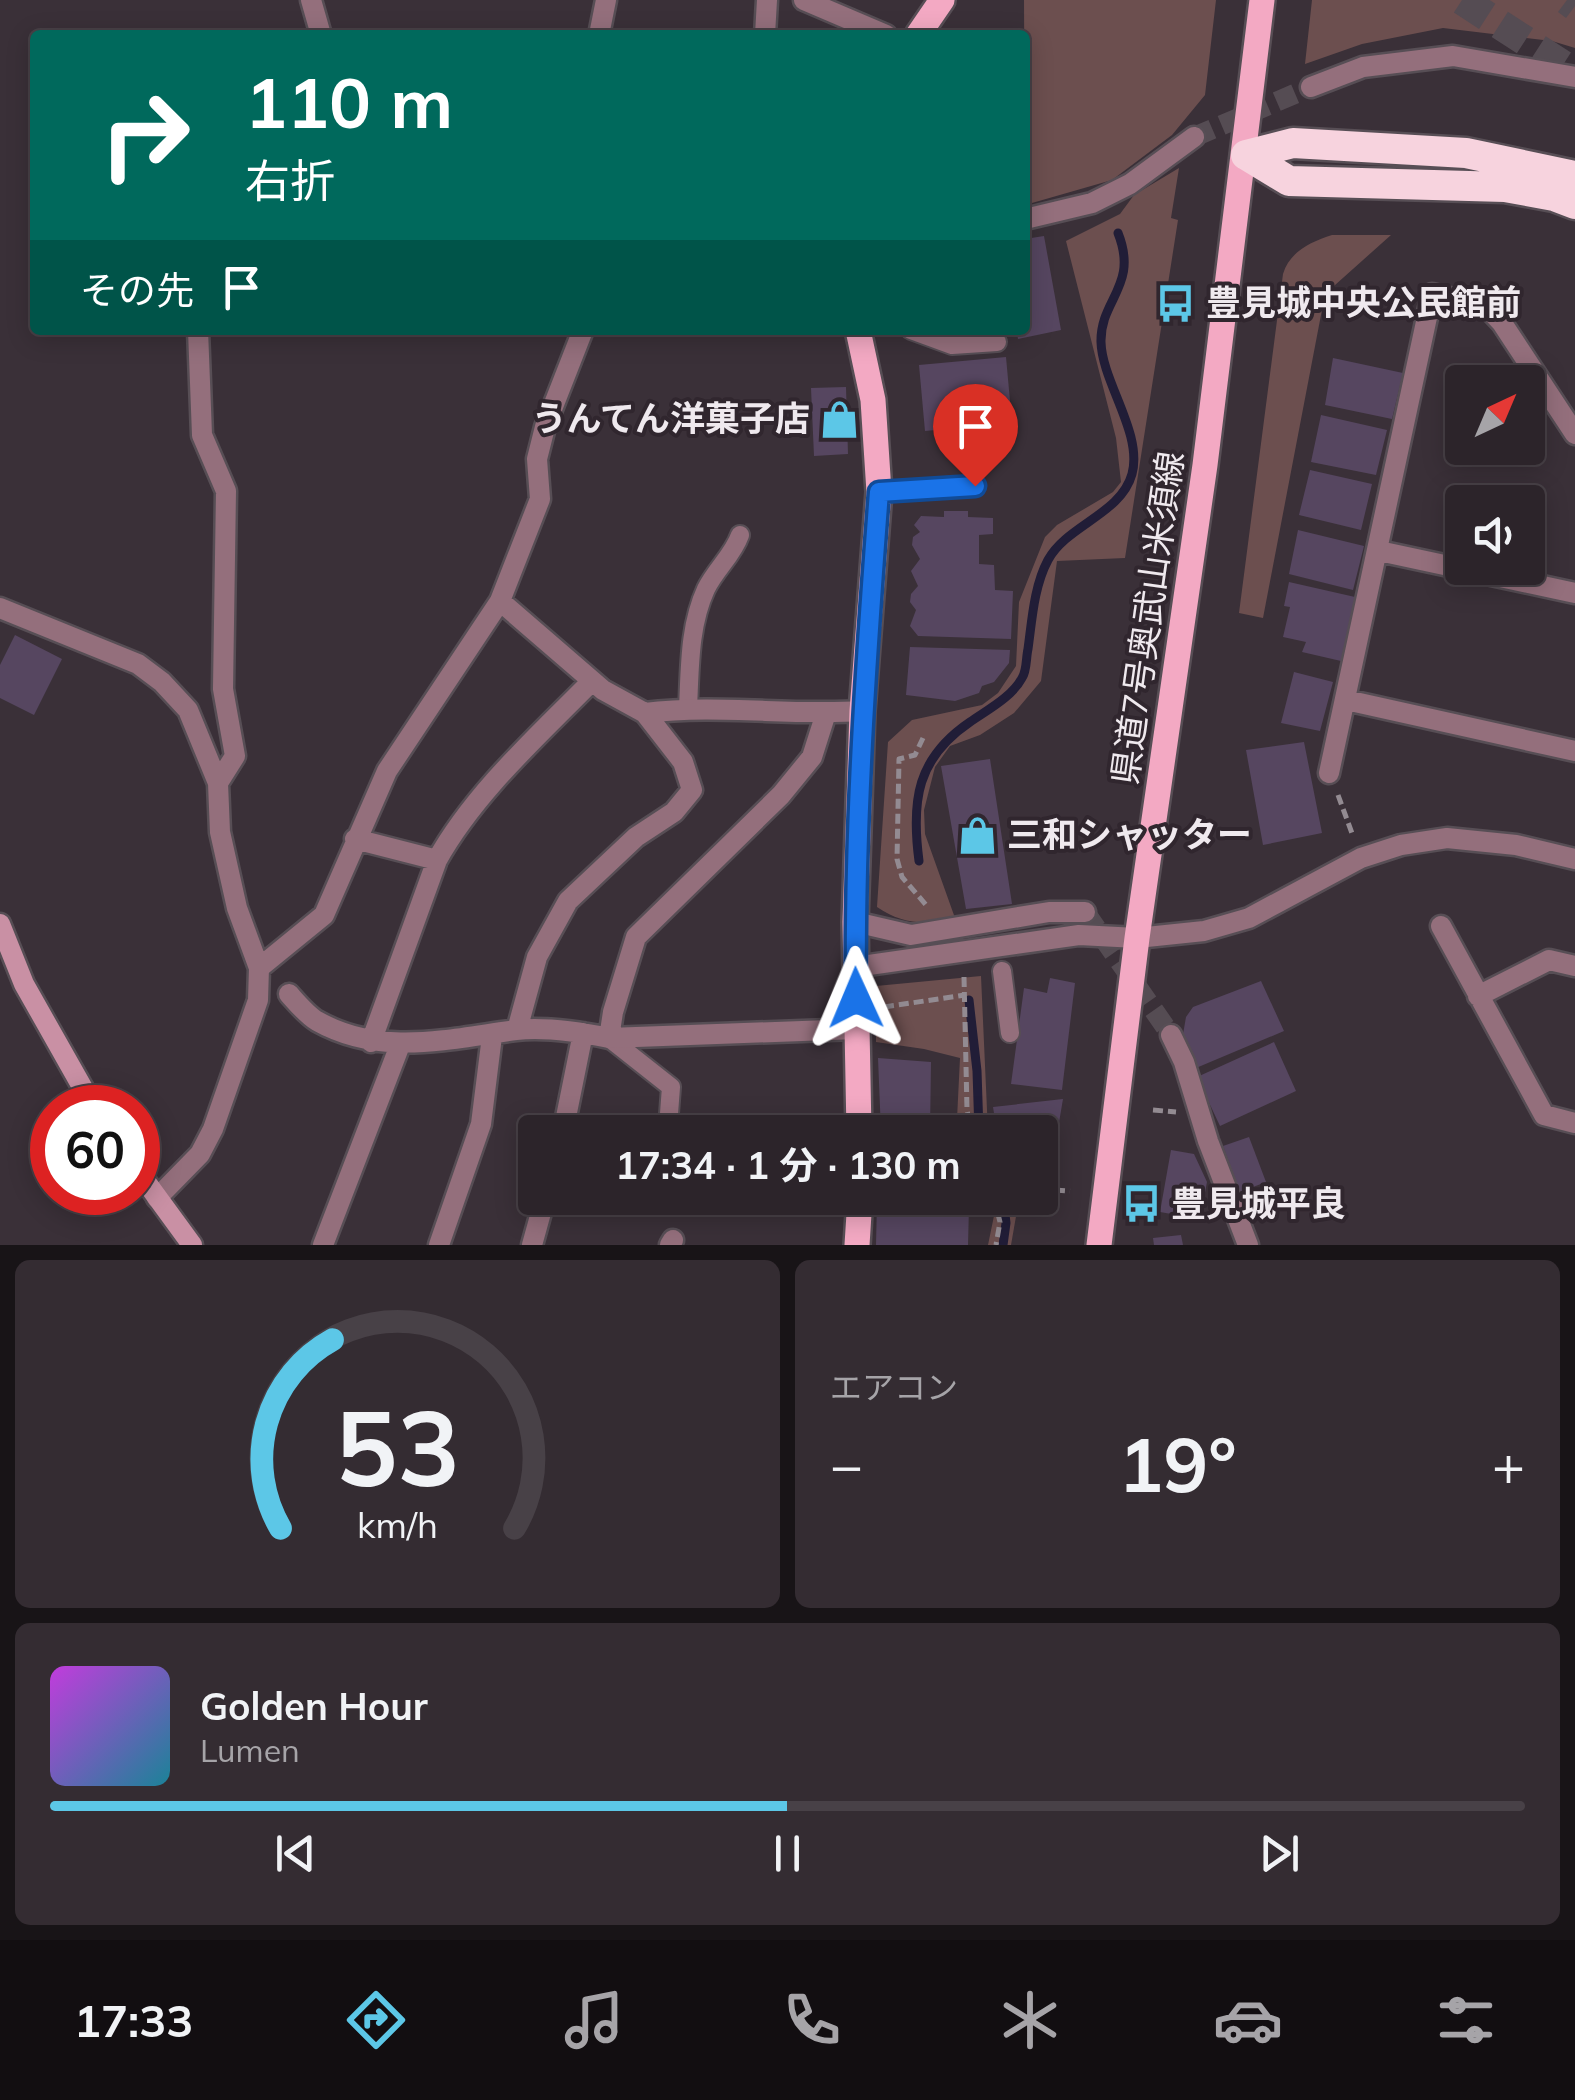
<!DOCTYPE html>
<html lang="ja">
<meta charset="utf-8">
<style>
:root{--surface:#2c242a;--page:#342c32;--text:#f1f3f6;--muted:#a6a4a8;--line:#484147;--accent:#5cc7e7}
body{margin:0;font-family:Mulish,"Noto Sans JP",sans-serif;background:var(--page);color:var(--text);height:100vh;display:flex;flex-direction:column;font-size:38px;white-space:nowrap}
*{box-sizing:border-box;margin:0}
p{font-size:32px;color:var(--muted)}
.icon{flex:none;width:55px;height:55px;fill:none;stroke:currentColor;stroke-width:2;stroke-linecap:round;stroke-linejoin:round}
.map{position:relative;height:1245px;overflow:hidden}
.details{display:flex;flex-direction:column;gap:15px;padding:15px;background:#181417;flex:1}
.details>*{flex:none}
.banner{position:absolute;left:30px;top:30px;width:1000px;height:305px;border-radius:10px;box-shadow:0 5px 25px #0003,0 0 0 2px var(--line);background:#00695c;color:#fff;overflow:hidden}
.needle{width:65px;rotate:44deg}
.fabs{position:absolute;left:1445px;top:365px;display:grid;gap:20px}
.fabs a{display:grid;place-items:center;width:100px;height:100px;border-radius:10px;background:var(--surface);box-shadow:0 5px 25px #0003,0 0 0 2px var(--line);font-size:50px}
.speed{position:absolute;left:30px;top:1085px;display:flex;gap:20px;font-size:50px;font-weight:700;text-align:center}
.speed>*{display:grid;place-content:center;width:130px;height:130px;border-radius:50%;background:var(--surface);box-shadow:0 5px 25px #0003,0 0 0 2px var(--line);line-height:1}
.speed .limit{border:15px solid #d22;background:#fff;color:#111}
.pin{position:absolute;display:grid;place-items:center;width:85px;height:85px;color:#fff;margin:-102px -42px;border-radius:50% 50% 50% 0;rotate:-45deg;box-shadow:0 0 10px #0007}
.pin .icon{rotate:45deg}
.me{position:absolute;width:110px;margin:-55px;rotate:359deg;stroke-linejoin:round;filter:drop-shadow(0 0 8px #0008)}
.turn{display:flex;align-items:center;gap:35px;height:210px;padding:0 50px;font-size:45px}
.turn .icon{width:130px;height:130px;stroke-width:2.5}
.turn b{display:block;font-size:70px;line-height:85px}
.then{display:flex;align-items:center;height:95px;padding:0 50px;background:#0003;gap:20px;font-size:38px}
.big{font-size:75px;font-weight:700;line-height:1.1}
.details .tile{flex:1;display:flex;flex-direction:column;justify-content:center;gap:15px;min-width:0;padding:0 35px;border-radius:15px;background:var(--page)}
.details .dial{align-items:center;gap:0}
.dial svg{height:260px;overflow:visible;fill:none;stroke:var(--line);stroke-width:7;stroke-linecap:round;text-anchor:middle}
.dial text{fill:var(--text);stroke:none}
.song{display:flex;align-items:center;gap:30px}
.cover{width:120px;height:120px;border-radius:15px;background:linear-gradient(135deg,hsl(290 70% 55%),hsl(190 70% 35%))}
.played{height:10px;border-radius:5px;background:linear-gradient(90deg,var(--accent) 50%,var(--line) 50%)}
.keys{display:flex;justify-content:space-around;direction:ltr}
.heat{display:flex;justify-content:space-between;align-items:center;font-size:55px;direction:ltr}
.details .tiles{flex:1;display:grid;gap:15px;grid-template-columns:1fr 1fr}
.tile:last-child{grid-column:span 2}
.trip{position:absolute;left:518px;top:1115px;width:540px;height:100px;border-radius:10px;background:var(--surface);box-shadow:0 5px 25px #0003,0 0 0 2px var(--line);font-weight:700;line-height:100px;text-align:center}
.tabs{display:flex;height:160px;justify-content:space-around;align-items:center;background:#120e11;color:var(--muted)}
.tabs .icon{width:70px;height:70px}
.tabs .selected{color:var(--accent)}
.tabs b{font-size:45px;color:var(--text)}
.map>svg:first-child{display:block}
.green{fill:#6c4f4f}
.lines{fill:none;stroke-linecap:round;stroke-linejoin:round}
.stream{stroke:#211d37;stroke-width:9}
.building{fill:#564660}
.street-tunnel{stroke:#554c53;stroke-width:20;stroke-dasharray:20 10;stroke-linecap:butt}
.highway-tunnel{stroke:#554c53;stroke-width:30;stroke-dasharray:30 15;stroke-linecap:butt}
.lane-casing{stroke:#574e55;stroke-width:22}
.street-casing{stroke:#574e55;stroke-width:25}
.secondary-casing{stroke:#574e55;stroke-width:25}
.primary-casing{stroke:#574e55;stroke-width:30}
.highway-casing{stroke:#574e55;stroke-width:35}
.path{stroke:#938b92;stroke-width:5;stroke-dasharray:10 5;stroke-linecap:butt}
.lane{stroke:#946f7c;stroke-width:18}
.street{stroke:#946f7c;stroke-width:20}
.secondary{stroke:#c990a4;stroke-width:20}
.primary{stroke:#f3a9c3;stroke-width:25}
.highway{stroke:#f7d3de;stroke-width:30}
.route-casing{stroke:#114b97;stroke-width:25}
.route{stroke:#1a73e8;stroke-width:18}
.labels{text-anchor:middle;stroke-width:8;stroke-linejoin:round;paint-order:stroke}
.poi-label{font-size:35px;font-weight:bold;fill:#efe9ee;stroke:#30262e;text-anchor:start}
.street-label{font-size:35px;fill:#efe9ee;stroke:#30262e}
</style>
<div class="map">
<svg width="1575" height="1245" viewBox="0 0 1575 1245">
<rect width="100%" height="100%" fill="#3a3038"/>
<path class="green" d="M 1024,0 L 1216,0 L 1205,95 L 1172,135 L 1112,180 L 1025,205 Z
M 1312,0 L 1575,0 L 1575,48 L 1552,41 L 1443,28 L 1362,44 L 1305,64 Z
M 1179,168 L 1171,218 L 1178,220 L 1125,558 L 1057,561 L 1041,681 L 1014,713 L 980,735 L 950,746 L 935,767 L 924,810 L 925,834 L 955,918 C 926,926 902,924 877,907 L 888,742 L 912,720 L 982,705 L 998,693 L 1016,666 L 1019,602 L 1045,537 L 1057,525 L 1113,492 L 1121,482 L 1116,438 L 1066,241 L 1120,214 L 1134,195 Z
M 1332,235 L 1391,235 L 1325,294 L 1263,618 L 1239,613 L 1283,274 C 1290,251 1311,242 1332,235 Z
M 981,976 L 988,1132 L 962,1132 L 957,1119 L 960,1058 L 924,1049 L 876,1042 L 876,986 Z
M 1056,1164 L 1054,1206 L 1018,1205 L 1011,1245 L 988,1245 L 995,1211 L 988,1198 L 1040,1198 L 1040,1165 Z"/>
<g class="lines">
<path class="stream" d="M 919,861 C 911,800 917,758 970,722 C 987,710 1012,697 1022,678 C 1027,671 1026,657 1028,649 C 1032,620 1034,586 1048,560 C 1067,525 1121,514 1132,474 C 1143,433 1102,382 1101,342 C 1100,299 1139,286 1118,233
M 969,1000 L 977,1071 L 979,1132
M 1003,1198 L 1006,1223 L 1003,1245"/>
</g>
<path class="building" d="M 1044,236 L 1061,330 L 1018,339 L 1017,332 L 1000,335 L 1000,330 L 1025,330 L 1025,239 Z
M 1006,357 L 1012,423 L 925,431 L 919,365 Z
M 1333,358 L 1403,373 L 1392,419 L 1325,405 Z
M 846,387 L 848,454 L 814,456 L 811,388 Z
M 1321,415 L 1387,430 L 1376,475 L 1311,462 Z
M 1310,470 L 1372,484 L 1361,530 L 1299,515 Z
M 944,511 L 968,511 L 968,517 L 993,518 L 993,534 L 979,535 L 979,564 L 994,565 L 995,590 L 1013,591 L 1011,639 L 918,636 L 910,626 L 916,610 L 910,602 L 911,594 L 918,586 L 911,571 L 920,559 L 912,545 L 913,537 L 920,532 L 914,525 L 921,516 L 944,517 Z
M 1298,530 L 1364,546 L 1353,590 L 1289,574 Z
M 1289,582 L 1355,597 L 1341,661 L 1302,652 L 1306,642 L 1283,637 L 1290,607 L 1284,606 Z
M 15,635 L 62,659 L 34,715 L 0,698 L 0,665 Z
M 910,647 L 1010,650 L 1009,663 L 994,682 L 982,686 L 979,693 L 955,701 L 906,695 Z
M 1294,672 L 1333,682 L 1320,731 L 1281,723 Z
M 1304,742 L 1322,833 L 1263,845 L 1246,750 Z
M 990,759 L 1012,904 L 966,909 L 941,766 Z
M 1050,978 L 1075,983 L 1062,1090 L 1011,1084 L 1024,988 L 1047,993 Z
M 1261,981 L 1284,1031 L 1196,1068 L 1181,1046 L 1186,1017 L 1193,1007 Z
M 1274,1042 L 1296,1091 L 1220,1126 L 1197,1077 Z
M 878,1058 L 931,1062 L 930,1132 L 881,1132 Z
M 1063,1099 L 1054,1152 L 1040,1152 L 1040,1132 L 997,1132 L 993,1107 Z
M 1249,1137 L 1266,1182 L 1240,1192 L 1223,1146 Z
M 1171,1150 L 1194,1154 L 1207,1182 L 1200,1219 L 1160,1212 Z
M 877,1202 L 969,1207 L 968,1245 L 876,1245 Z
M 1181,1235 L 1183,1245 L 1154,1245 L 1153,1238 Z"/>
<g class="lines">
<path class="street-tunnel" d="M 1194,137 L 1311,87
M 1085,912 L 1171,1035"/>
<path class="highway-tunnel" d="M 1462,0 L 1575,73
M 1567,0 L 1575,6"/>
<defs>
<path id="lane" d="M 911,330 L 952,345 L 997,342
M 879,492 L 975,486
M 688,708 C 690,668 689,626 706,589 C 716,569 733,555 740,535
M 1002,971 L 1010,1033
M 609,1038 L 671,1087 L 668,1127"/>
<path id="street" d="M 311,0 L 321,35
M 804,0 L 886,35
M 599,35 L 606,0
M 765,35 L 767,0
M 1311,87 L 1363,67 L 1453,56 L 1575,77
M 1025,219 L 1092,203 L 1130,184 L 1194,137
M 198,330 L 202,435 L 226,491 L 223,689 L 235,756 L 218,783
M 1379,551 L 1575,593
M 500,601 L 603,690 L 645,713 L 683,762 L 692,790 L 674,812 L 636,837 L 568,901 L 537,957 L 517,1030
M 0,608 L 138,664 L 162,682 L 188,710 L 218,783 L 220,832 L 237,908 L 259,968
M 1346,700 L 1575,751
M 645,713 C 718,704 790,716 862,711
M 1329,773 L 1432,294 L 1487,307 L 1502,323 L 1575,434
M 355,839 L 437,860
M 855,922 L 911,935 L 1049,912 L 1085,912
M 1441,926 L 1544,1115 L 1575,1123
M 855,967 L 1079,935 L 1137,938 L 1204,931 L 1249,918 L 1361,858 L 1401,845 L 1447,838 L 1516,845 L 1575,859
M 289,994 C 297,1003 307,1015 317,1021 C 381,1057 448,1039 516,1030 C 545,1027 580,1032 609,1038 L 856,1029
M 1478,996 L 1549,960 L 1575,966
M 1171,1035 L 1184,1062 L 1208,1141 L 1248,1245
M 609,1038 L 613,1012 L 636,937 L 781,795 L 812,757 L 826,713
M 371,1042 L 437,860 C 475,792 538,736 592,681
M 563,1132 L 583,1033
M 157,1198 L 200,1154 L 213,1129 L 258,1000 L 259,968 L 324,915 L 387,771 L 500,601 L 540,499 L 537,459 L 545,427 L 583,330
M 323,1245 L 400,1045
M 439,1245 L 481,1124 L 492,1036
M 532,1245 L 545,1198
M 670,1245 L 673,1240"/>
<path id="secondary" d="M 0,924 L 24,984 L 94,1108
M 138,1171 L 192,1245"/>
<path id="primary" d="M 918,35 L 942,0
M 858,330 L 873,400 L 879,492 L 862,711 L 855,922 L 859,1132
M 857,1245 L 860,1198
M 1099,1245 L 1137,938 L 1205,465 L 1262,0"/>
<path id="highway" d="M 1246,155 L 1289,181 L 1505,187 L 1554,196 L 1575,204
M 1246,155 L 1293,143 L 1466,153 L 1575,176"/>
</defs>
<use href="#lane" class="lane-casing"/>
<use href="#street" class="street-casing"/>
<use href="#secondary" class="secondary-casing"/>
<use href="#primary" class="primary-casing"/>
<use href="#highway" class="highway-casing"/>
<path class="path" d="M 923,738 L 915,755 L 899,759 L 897,859 L 902,877 L 927,906
M 1338,795 L 1353,836
M 964,977 L 967,1110 L 971,1132
M 884,1007 L 965,995
M 1153,1110 L 1176,1112
M 1040,1189 L 1070,1191
M 994,1198 L 1000,1222 L 996,1245"/>
<use href="#lane" class="lane"/>
<use href="#street" class="street"/>
<use href="#secondary" class="secondary"/>
<use href="#primary" class="primary"/>
<use href="#highway" class="highway"/>
</g>
<g class="lines">
<defs>
<path id="route" d="M 856,998 C 854,829 866,660 879,492 L 975,486"/>
</defs>
<use href="#route" class="route-casing"/>
<use href="#route" class="route"/>
</g>
<defs>
<symbol id="bus-bare" viewBox="-9 -9 18 18"><path d="M-5-6H5V4H4V6H2V4H-2V6H-4V4H-5ZM-3.5-4V0h7V-4ZM-3.5 1.2v1.5H-2V1.2ZM2 1.2v1.5H3.5V1.2Z" fill="#5cc7e7" stroke="#30262e" stroke-width="2.5" paint-order="stroke"/></symbol>
<symbol id="shop-bare" viewBox="-9 -9 18 18"><path d="M-5-2.5h2.3a2.7 3.5 0 0 1 5.4 0H5L5.5 6h-11ZM-1.5-2.5h3a1.5 2.3 0 0 0-3 0Z" fill="#5cc7e7" stroke="#30262e" stroke-width="2.5" paint-order="stroke"/></symbol>
</defs>
<g fill-rule="evenodd">
<use href="#bus-bare" x="1148" y="276" width="55" height="55"/>
<use href="#shop-bare" x="812" y="392" width="55" height="55"/>
<use href="#shop-bare" x="950" y="808" width="55" height="55"/>
<use href="#bus-bare" x="1114" y="1176" width="55" height="55"/>
</g>
<g class="labels">
<g class="poi-label">
<text x="1206" y="315">豊見城中央公民館前</text>
<text x="810" y="431" text-anchor="end">うんてん洋菓子店</text>
<text x="1007" y="847">三和シャッター</text>
<text x="1171" y="1216">豊見城平良</text>
</g>
<g class="street-label">
<text transform="translate(1148 618) rotate(-82)" y="12">県道7号奥武山米須線</text>
</g>
</g>
</svg>
<div class="fabs">
<a><svg class="needle" viewBox="-14 -14 28 28"><path d="M0-13l5 13h-10z" fill="#e53935"/><path d="M0 13l5-13h-10z" fill="#a6a4a8"/></svg></a>
<a><svg class="icon" aria-label="sound" viewBox="0 0 24 24"><path d="M4 9h4l5-4v14l-5-4H4zM17 9q2 3 0 6"/></svg></a>
</div>
<div class="speed"><div class="limit">60</div></div>
<div class="pin" style="left:975px;top:486px;background:#d93025"><svg class="icon" aria-label="arrive" viewBox="0 0 24 24"><path d="M6 21V4h12l-3 4 3 4H6"/></svg></div>
<svg class="me" style="left:856px;top:998px" viewBox="-20 -20 40 40"><path d="M0-17L14 15 0 8-14 15z" fill="#1a73e8" stroke="#fff" stroke-width="4"/></svg>
<div class="trip">17:34 · 1 分 · 130 m</div>
<div class="banner">
<div class="turn"><svg class="icon" aria-label="right" viewBox="0 0 24 24"><path d="M7 20v-9h11M14 6l5 5-5 5"/></svg><div><b>110 m</b>右折</div></div>
<div class="then">その先<svg class="icon" aria-label="arrive" viewBox="0 0 24 24"><path d="M6 21V4h12l-3 4 3 4H6"/></svg></div>
</div>
</div>
<section class="details">
<div class="tiles">
<div class="tile dial"><svg viewBox="0 0 100 80">
<path d="M14 69A42 42 0 1 1 86 69"/>
<path d="M14 69A42 42 0 0 1 30 11" stroke="#5cc7e7"/>
<text x="50" y="56" font-size="32" font-weight="700">53</text>
<text x="50" y="72" font-size="11">km/h</text>
</svg></div>
<div class="tile"><p>エアコン</p>
<div class="heat"><a>−</a><b class="big">19°</b><a>+</a></div>
</div>
<div class="tile">
<div class="song"><i class="cover"></i><div><b>Golden Hour</b><p>Lumen</p></div></div>
<div class="played"></div>
<div class="keys"><svg class="icon" aria-label="previous" viewBox="0 0 24 24"><path d="M18 5L8 12l10 7zM5 5v14"/></svg><svg class="icon" aria-label="pause" viewBox="0 0 24 24"><path d="M8 5v14M16 5v14"/></svg><svg class="icon" aria-label="next" viewBox="0 0 24 24"><path d="M6 5l10 7-10 7zM19 5v14"/></svg></div>
</div>
</div>
</section>
<nav class="tabs">
<b>17:33</b>
<svg class="icon selected" aria-label="directions" viewBox="0 0 24 24"><path d="M12 3l9 9-9 9-9-9zM9 14v-3h6M13 9l2 2-2 2"/></svg>
<svg class="icon" aria-label="music" viewBox="0 0 24 24"><path d="M9 18V5l10-2v13"/><circle cx="6" cy="18" r="3"/><circle cx="16" cy="16" r="3"/></svg>
<svg class="icon" aria-label="phone" viewBox="0 0 24 24"><path d="M5 4h4l2 5-3 2q2 4 5 5l2-3 5 2v4C11 20 4 13 5 4z"/></svg>
<svg class="icon" aria-label="climate" viewBox="0 0 24 24"><path d="M12 3v18M4 7l16 10M4 17L20 7"/></svg>
<svg class="icon" aria-label="car" viewBox="0 0 24 24"><path d="M5 17H2v-5l4-1 3-4h7l3 4 3 1v5h-3M9 17h6M6 11h13"/><circle cx="7" cy="17" r="2"/><circle cx="17" cy="17" r="2"/></svg>
<svg class="icon" aria-label="filters" viewBox="0 0 24 24"><path d="M4 7h16M4 17h16"/><circle cx="9" cy="7" r="2"/><circle cx="15" cy="17" r="2"/></svg>
</nav>
